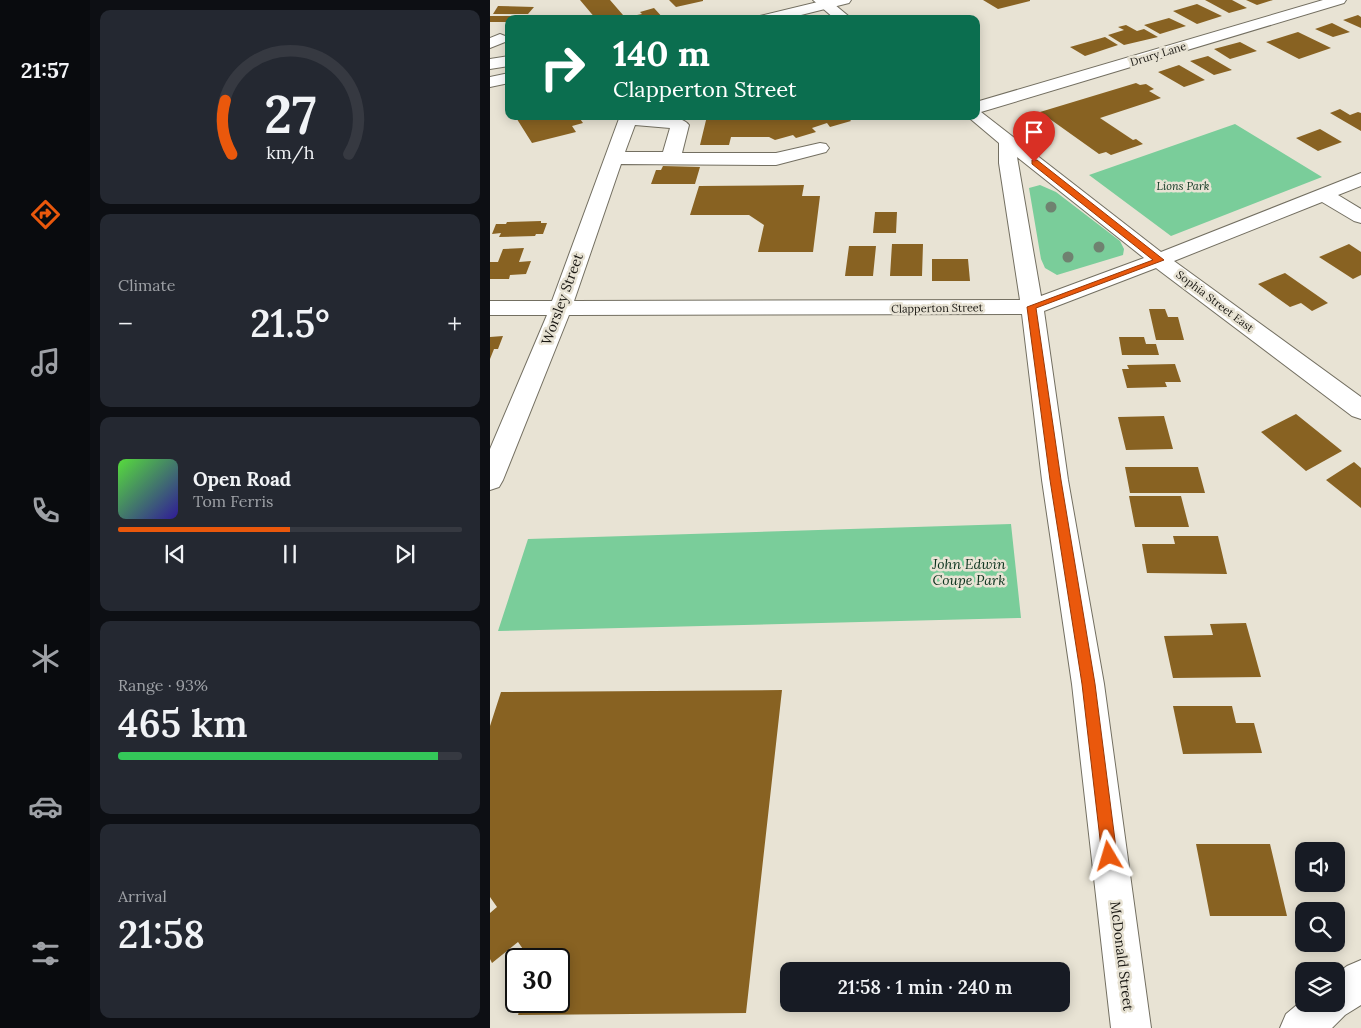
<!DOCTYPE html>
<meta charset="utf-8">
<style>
:root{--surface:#171b24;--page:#242831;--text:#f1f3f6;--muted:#9ea1a6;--line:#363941;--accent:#ea580c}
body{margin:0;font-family:Lora,serif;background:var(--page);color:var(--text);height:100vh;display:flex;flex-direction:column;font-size:19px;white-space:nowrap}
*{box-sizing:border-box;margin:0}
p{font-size:16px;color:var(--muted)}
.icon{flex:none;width:28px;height:28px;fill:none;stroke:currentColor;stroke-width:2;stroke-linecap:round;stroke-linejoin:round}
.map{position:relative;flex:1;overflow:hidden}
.sheet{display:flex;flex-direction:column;gap:10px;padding:10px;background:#0d0f14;width:400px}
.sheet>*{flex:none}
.guide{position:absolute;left:15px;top:15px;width:475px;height:105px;border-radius:10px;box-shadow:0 2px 12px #0003;background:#0b6e4f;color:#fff;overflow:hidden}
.controls{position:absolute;left:805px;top:842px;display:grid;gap:10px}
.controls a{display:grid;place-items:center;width:50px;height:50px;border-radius:10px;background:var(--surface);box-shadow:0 2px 12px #0003;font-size:25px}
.speed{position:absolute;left:15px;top:948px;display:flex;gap:10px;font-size:25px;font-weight:700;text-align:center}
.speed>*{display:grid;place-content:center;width:65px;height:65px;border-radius:50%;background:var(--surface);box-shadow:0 2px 12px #0003;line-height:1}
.speed .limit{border:2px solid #111;border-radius:8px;background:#fff;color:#111}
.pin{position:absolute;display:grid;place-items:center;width:42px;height:42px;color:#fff;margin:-51px -21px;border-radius:50% 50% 50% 0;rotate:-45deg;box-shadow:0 0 5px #0007}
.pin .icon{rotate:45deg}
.me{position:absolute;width:55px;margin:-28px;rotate:353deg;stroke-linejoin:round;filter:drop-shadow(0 0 4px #0008)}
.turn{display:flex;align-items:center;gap:18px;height:105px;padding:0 25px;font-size:22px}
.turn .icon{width:65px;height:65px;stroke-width:2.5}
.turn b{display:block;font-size:35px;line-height:42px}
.big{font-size:38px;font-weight:600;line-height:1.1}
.sheet .widget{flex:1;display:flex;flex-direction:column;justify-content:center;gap:8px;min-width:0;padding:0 18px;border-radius:10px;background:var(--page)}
.sheet .dial{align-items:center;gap:0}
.dial svg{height:130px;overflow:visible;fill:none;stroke:var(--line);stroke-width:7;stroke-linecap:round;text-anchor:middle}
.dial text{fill:var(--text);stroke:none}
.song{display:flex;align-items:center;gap:15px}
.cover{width:60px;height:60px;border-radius:8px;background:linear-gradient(135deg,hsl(110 70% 55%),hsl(250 70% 35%))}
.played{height:5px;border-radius:2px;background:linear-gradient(90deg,var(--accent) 50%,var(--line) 50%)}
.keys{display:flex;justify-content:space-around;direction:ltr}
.heat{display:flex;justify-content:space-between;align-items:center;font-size:28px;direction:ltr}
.charge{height:8px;border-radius:4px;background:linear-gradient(90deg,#34c759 93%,var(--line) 0)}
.trip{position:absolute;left:290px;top:962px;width:290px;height:50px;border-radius:10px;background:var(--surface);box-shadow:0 2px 12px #0003;font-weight:600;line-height:50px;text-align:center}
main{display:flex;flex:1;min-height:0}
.dock{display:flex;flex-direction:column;width:90px;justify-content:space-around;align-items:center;background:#090b0e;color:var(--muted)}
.dock .icon{width:35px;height:35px}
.dock .current{color:var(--accent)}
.dock b{font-size:22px;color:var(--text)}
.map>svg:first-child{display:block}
.green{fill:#7acd9a}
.building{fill:#886222}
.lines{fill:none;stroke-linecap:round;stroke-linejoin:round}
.minor-casing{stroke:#736f61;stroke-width:2}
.major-casing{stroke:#736f61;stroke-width:2}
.minor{fill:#fff;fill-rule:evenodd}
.major{fill:#fff;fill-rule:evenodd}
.tree{fill:#6f8270}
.route{fill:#ea580c;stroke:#983908}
.labels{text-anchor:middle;stroke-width:5;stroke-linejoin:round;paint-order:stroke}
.far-street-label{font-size:11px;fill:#1a1813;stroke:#e8e3d4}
.far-park-label{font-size:11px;font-style:italic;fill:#0c331e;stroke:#e8e3d4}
.street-label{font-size:14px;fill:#1a1813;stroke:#e8e3d4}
.park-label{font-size:14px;font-style:italic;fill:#0c331e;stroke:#e8e3d4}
</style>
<main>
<nav class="dock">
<b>21:57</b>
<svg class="icon current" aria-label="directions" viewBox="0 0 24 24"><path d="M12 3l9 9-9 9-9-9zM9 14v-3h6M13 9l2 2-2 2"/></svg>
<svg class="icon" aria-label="music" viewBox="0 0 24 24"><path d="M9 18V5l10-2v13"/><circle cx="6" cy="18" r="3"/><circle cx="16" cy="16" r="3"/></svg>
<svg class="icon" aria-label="phone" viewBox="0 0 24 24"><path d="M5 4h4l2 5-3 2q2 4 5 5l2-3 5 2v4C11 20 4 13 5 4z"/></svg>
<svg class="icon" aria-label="climate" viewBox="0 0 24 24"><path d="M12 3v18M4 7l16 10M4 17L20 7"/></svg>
<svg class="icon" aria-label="car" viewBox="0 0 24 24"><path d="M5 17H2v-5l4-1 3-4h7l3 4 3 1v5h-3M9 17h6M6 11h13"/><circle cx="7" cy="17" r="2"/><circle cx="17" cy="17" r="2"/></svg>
<svg class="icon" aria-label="filters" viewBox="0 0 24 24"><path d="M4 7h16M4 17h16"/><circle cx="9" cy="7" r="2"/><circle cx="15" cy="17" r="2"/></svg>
</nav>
<section class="sheet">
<div class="widget dial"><svg viewBox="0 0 100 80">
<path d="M14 69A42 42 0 1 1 86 69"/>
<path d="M14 69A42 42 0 0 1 10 36" stroke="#ea580c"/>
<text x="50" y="56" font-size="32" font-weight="700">27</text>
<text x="50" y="72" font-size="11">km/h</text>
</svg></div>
<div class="widget"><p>Climate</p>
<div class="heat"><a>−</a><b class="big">21.5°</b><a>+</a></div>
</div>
<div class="widget">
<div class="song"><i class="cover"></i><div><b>Open Road</b><p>Tom Ferris</p></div></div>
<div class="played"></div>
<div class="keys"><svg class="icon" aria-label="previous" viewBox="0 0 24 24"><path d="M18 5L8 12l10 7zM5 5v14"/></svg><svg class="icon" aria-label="pause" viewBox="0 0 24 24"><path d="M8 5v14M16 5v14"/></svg><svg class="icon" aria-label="next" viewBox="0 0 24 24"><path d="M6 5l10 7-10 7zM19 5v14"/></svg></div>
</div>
<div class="widget"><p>Range · 93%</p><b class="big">465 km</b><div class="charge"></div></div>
<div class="widget"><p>Arrival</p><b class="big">21:58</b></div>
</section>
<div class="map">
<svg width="871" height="1028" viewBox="0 0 871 1028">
<rect width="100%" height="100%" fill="#e8e3d4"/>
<path class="green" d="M 745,124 L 832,177 L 681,236 L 599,175 Z
M 550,185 L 566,192 L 630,241 L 634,249 L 633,255 L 567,275 L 555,268 L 551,259 L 539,188 Z
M 521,524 L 531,618 L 8,631 L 38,539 Z"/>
<path class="building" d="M 90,0 L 120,0 L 133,15 L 106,19 Z
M 179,0 L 213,0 L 213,1 L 186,7 Z
M 493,0 L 540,0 L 540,1 L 508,9 Z
M 715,0 L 742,0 L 757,8 L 739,13 Z
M 756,0 L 783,0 L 767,5 Z
M 707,4 L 732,16 L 707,24 L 683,11 Z
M 8,6 L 44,7 L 38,14 L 3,14 Z
M 164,8 L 174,19 L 145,19 L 142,16 L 152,14 L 150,12 Z
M 868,15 L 871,17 L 871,28 L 853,20 Z
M 0,16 L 31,16 L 30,19 L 19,19 L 19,22 L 0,22 Z
M 679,18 L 696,26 L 670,34 L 654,25 Z
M 842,23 L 860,32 L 843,37 L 825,29 Z
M 636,25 L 647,31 L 654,29 L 668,37 L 634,45 L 618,35 L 634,30 L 628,27 Z
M 808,32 L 841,48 L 809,59 L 776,42 Z
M 615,37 L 628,45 L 595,56 L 580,47 Z
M 750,42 L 767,51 L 740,59 L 724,49 Z
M 718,56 L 742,70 L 724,75 L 700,61 Z
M 689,65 L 715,80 L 694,87 L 668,72 Z
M 646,83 L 650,85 L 656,84 L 664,89 L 659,91 L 671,98 L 610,118 L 643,140 L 646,139 L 653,144 L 621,155 L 616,152 L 609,154 L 550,112 Z
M 850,109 L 860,115 L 868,112 L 871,113 L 871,131 L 840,113 Z
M 25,116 L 88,116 L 93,123 L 82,126 L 86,132 L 42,143 Z
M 217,116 L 357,116 L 361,121 L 340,127 L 337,123 L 322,128 L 326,132 L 306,138 L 303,135 L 285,140 L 279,137 L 241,137 L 239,145 L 210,145 Z
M 830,129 L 852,142 L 828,151 L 806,138 Z
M 173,166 L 210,167 L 205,184 L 161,184 L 166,170 L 171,170 Z
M 314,185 L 312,196 L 330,196 L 323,252 L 268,252 L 274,225 L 259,215 L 200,215 L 209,186 Z
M 385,212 L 407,212 L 406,233 L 383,233 Z
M 51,221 L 51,223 L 57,223 L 53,234 L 46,234 L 45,236 L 9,237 L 11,233 L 2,234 L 6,224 L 16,224 L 17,222 Z
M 402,244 L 433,244 L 432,276 L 400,276 Z
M 859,244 L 871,252 L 871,275 L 863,279 L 829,257 Z
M 359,246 L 386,246 L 383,276 L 355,276 Z
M 34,248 L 29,262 L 41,261 L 36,274 L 20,275 L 19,279 L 0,279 L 0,262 L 8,262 L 13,249 Z
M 442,259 L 478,259 L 480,281 L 442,281 Z
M 795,273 L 838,303 L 822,311 L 811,303 L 800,307 L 768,284 Z
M 659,309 L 675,309 L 678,317 L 688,317 L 694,340 L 666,340 Z
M 13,336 L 8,349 L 4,349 L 0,359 L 0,337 Z
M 629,337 L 654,337 L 656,344 L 666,344 L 669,355 L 632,355 Z
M 685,364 L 691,382 L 675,382 L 677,387 L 637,388 L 632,369 L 639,369 L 637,365 Z
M 806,414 L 852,451 L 816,471 L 771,432 Z
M 674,416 L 683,449 L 636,450 L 628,417 Z
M 864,462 L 871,468 L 871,508 L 836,480 Z
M 635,467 L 708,467 L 715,493 L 640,493 Z
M 639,496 L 691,496 L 699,527 L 645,527 Z
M 683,536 L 728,536 L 737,574 L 657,573 L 652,544 L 685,544 Z
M 756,623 L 771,677 L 683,678 L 674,636 L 723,635 L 720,624 Z
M 292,690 L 256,1013 L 28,1015 L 32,1001 L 69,1001 L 69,959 L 40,959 L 28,942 L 2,963 L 0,959 L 0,913 L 7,907 L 0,897 L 0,726 L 11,692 Z
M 683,706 L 742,706 L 746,723 L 764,723 L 772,753 L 693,754 Z
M 706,844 L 780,844 L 797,916 L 720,916 Z"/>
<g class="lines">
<defs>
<path id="minor" d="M 323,0 L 339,0 L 362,19 L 345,19 Z
M 833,0 L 856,0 L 854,3 L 491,112 L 671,252 L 871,173 L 871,186 L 848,195 L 871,209 L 871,223 L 864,221 L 832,202 L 684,261 L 871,397 L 871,419 L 862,416 L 666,268 L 554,311 L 578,480 L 614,684 L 661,1028 L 621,1028 L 582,684 L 552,480 L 532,314 L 79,315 L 13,480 L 9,487 L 0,490 L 0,449 L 57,315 L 0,315 L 0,301 L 62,301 L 130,116 C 146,116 189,111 199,125 L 192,153 L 286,153 L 330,143 L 336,144 L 339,148 L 336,152 L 286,165 L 131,164 L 84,301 L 530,300 L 509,163 L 509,143 L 477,116 L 486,116 L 486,102 ZM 145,125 L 180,128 L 173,152 L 135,152 ZM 527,157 L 654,258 L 551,296 Z
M 10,34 L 15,36 L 18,39 L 15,42 L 0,48 L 0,38 Z
M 19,56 L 19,66 L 0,69 L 0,59 Z
M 871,960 L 871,1005 L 855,1015 L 842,1028 L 790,1028 L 796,1014 L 814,999 L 814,1004 L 846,1004 L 846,974 L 857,966 Z"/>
<path id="major" d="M 336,0 L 361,0 L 359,3 L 295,19 L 268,19 L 270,16 Z
M 19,73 L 19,83 L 0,87 L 0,77 Z"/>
</defs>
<use href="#minor" class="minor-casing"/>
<use href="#major" class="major-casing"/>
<use href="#minor" class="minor"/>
<use href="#major" class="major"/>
</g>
<g class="tree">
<circle cx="561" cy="207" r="5.5"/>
<circle cx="609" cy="247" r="5.5"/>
<circle cx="578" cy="257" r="5.5"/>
</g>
<path class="route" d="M 542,160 L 547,160 L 674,260 L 546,308 L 571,480 L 605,684 L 627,856 L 625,861 L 619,863 L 614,861 L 612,856 L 592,684 L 560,480 L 537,307 L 663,260 L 542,164 Z"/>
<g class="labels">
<g class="far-street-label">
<text transform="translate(668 54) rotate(-17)" y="4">Drury Lane</text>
<text transform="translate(725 301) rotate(37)" y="4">Sophia Street East</text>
<text transform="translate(447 308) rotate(-1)" y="4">Clapperton Street</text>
</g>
<g class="far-park-label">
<text x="693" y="190">Lions Park</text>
</g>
<g class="street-label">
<text transform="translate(72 299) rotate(-70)" y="5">Worsley Street</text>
<text transform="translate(632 956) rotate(83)" y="5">McDonald Street</text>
</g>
<g class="park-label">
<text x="479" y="569">John Edwin<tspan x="479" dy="16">Coupe Park</tspan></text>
</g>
</g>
</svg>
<div class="controls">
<a><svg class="icon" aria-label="sound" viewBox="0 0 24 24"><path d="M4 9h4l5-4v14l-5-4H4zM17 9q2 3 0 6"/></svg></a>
<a><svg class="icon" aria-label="search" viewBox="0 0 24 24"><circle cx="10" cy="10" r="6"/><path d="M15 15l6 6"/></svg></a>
<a><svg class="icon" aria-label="layers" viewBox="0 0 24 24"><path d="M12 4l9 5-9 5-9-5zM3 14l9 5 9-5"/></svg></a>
</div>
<div class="speed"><div class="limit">30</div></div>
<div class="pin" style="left:544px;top:162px;background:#d93025"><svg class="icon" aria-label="arrive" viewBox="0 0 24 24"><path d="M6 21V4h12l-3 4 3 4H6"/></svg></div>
<svg class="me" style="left:619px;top:856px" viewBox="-20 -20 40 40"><path d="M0-17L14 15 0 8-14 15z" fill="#ea580c" stroke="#fff" stroke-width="4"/></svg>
<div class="trip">21:58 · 1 min · 240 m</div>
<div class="guide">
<div class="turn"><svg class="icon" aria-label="right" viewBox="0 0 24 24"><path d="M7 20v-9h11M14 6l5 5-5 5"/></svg><div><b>140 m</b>Clapperton Street</div></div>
</div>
</div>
</main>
